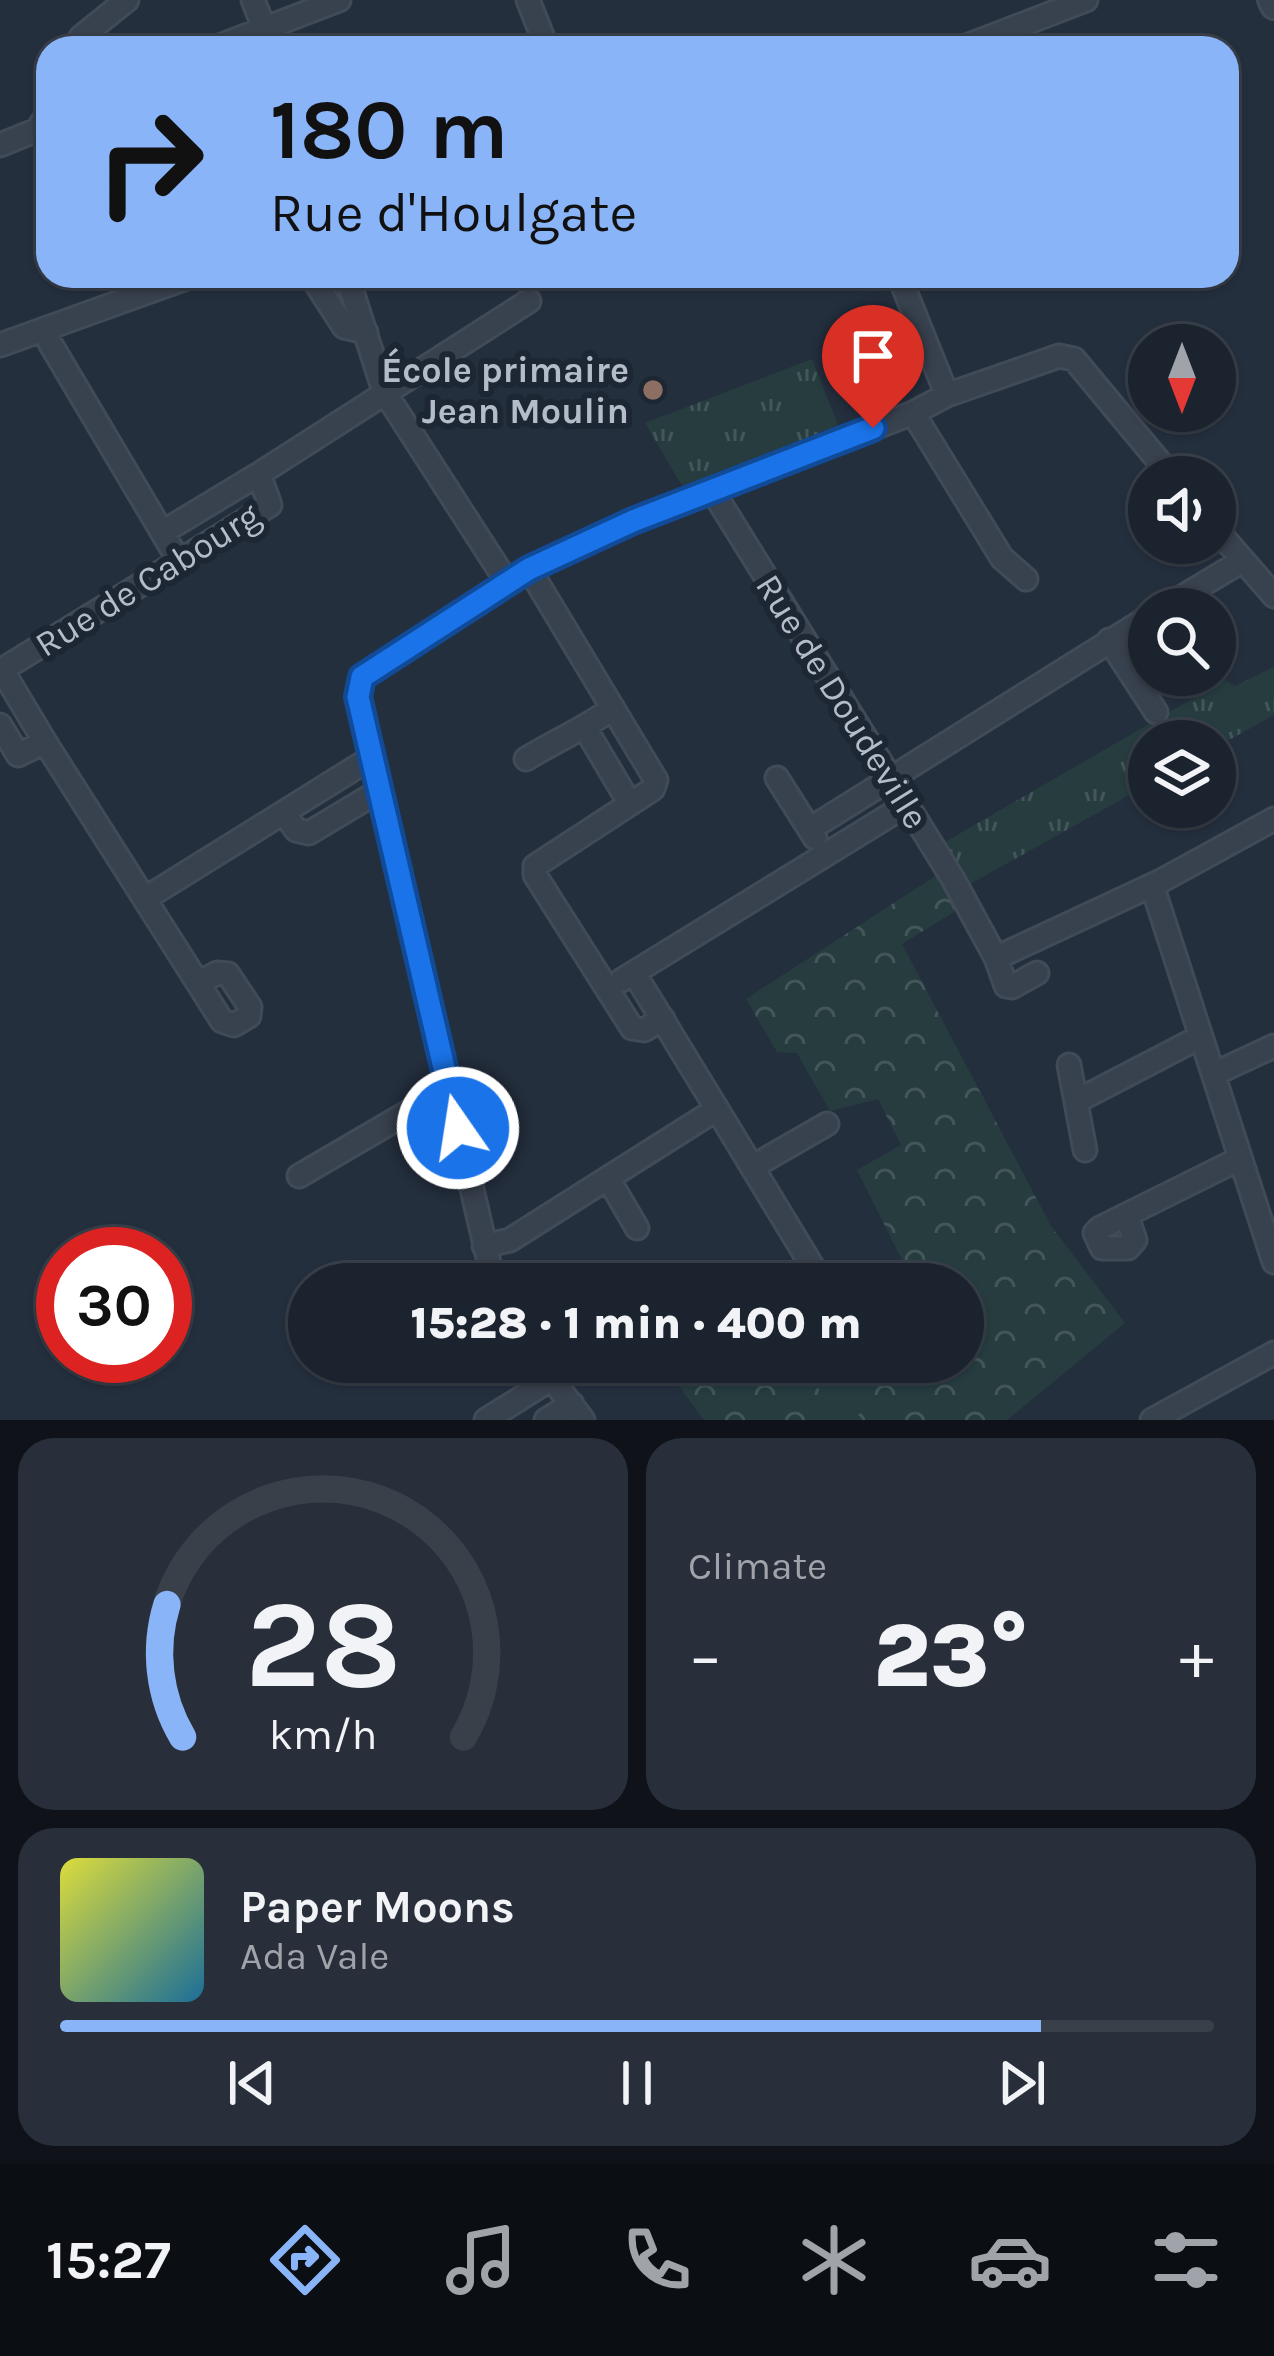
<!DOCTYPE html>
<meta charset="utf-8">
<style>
:root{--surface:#1b232e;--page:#282f3a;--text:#f1f3f6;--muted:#a0a4aa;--line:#39404a;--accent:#8ab4f8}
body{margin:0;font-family:Karla,sans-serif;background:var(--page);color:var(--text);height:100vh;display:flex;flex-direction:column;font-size:45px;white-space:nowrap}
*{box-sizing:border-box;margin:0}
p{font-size:39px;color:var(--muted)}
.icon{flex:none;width:66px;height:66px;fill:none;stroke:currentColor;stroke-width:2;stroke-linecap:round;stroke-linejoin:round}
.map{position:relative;height:1420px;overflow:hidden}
.details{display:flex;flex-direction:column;gap:18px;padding:18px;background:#0f1319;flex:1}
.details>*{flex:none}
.hud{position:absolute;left:36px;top:36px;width:1203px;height:252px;border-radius:36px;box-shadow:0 3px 9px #0004,0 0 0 3px var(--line);background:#8ab4f8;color:#111;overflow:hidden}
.needle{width:78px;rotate:180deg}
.fabs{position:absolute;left:1128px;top:324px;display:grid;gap:24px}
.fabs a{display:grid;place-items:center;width:108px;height:108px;border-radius:50%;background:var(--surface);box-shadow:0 3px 9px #0004,0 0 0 3px var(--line);font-size:60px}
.speed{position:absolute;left:36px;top:1227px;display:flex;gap:24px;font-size:60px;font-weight:700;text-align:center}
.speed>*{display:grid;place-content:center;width:156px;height:156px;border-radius:50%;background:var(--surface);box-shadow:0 3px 9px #0004,0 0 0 3px var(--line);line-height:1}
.speed .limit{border:18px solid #d22;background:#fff;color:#111}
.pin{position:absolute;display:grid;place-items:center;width:102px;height:102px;color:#fff;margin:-123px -51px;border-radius:50% 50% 50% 0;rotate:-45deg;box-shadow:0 0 12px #0007}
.pin .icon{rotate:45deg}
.me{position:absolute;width:132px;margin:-66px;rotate:347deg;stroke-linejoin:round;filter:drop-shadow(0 0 9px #0008)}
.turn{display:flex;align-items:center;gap:42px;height:252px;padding:0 36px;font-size:54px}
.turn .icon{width:156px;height:156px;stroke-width:2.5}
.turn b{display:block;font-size:84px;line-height:102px}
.big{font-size:90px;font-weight:800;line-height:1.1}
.details .card{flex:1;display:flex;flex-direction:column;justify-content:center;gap:18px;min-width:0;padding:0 42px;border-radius:36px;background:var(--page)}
.details .dial{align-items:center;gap:0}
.dial svg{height:312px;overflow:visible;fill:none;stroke:var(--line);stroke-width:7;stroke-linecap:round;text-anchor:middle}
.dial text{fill:var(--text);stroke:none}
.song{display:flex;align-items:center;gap:36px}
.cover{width:144px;height:144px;border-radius:18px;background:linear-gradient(135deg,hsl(60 70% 55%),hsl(200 70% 35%))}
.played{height:12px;border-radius:6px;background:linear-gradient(90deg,var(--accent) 85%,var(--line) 85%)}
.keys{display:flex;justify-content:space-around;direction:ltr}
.heat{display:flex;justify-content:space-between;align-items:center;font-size:66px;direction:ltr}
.details .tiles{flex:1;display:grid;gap:18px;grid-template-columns:1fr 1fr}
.card:last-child{grid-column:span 2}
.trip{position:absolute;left:288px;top:1263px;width:696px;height:120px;border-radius:60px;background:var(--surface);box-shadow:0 3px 9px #0004,0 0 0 3px var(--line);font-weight:800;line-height:120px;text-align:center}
.menu{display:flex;height:192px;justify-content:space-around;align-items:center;background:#0b0e12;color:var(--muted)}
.menu .icon{width:84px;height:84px}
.menu .on{color:var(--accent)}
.menu b{font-size:54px;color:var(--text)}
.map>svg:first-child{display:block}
.grass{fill:url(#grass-tufts)}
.park{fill:url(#park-crowns)}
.pitch{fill:#263c3f}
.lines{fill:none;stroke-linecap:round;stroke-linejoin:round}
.minor-casing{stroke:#414a57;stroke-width:27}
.tertiary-casing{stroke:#414a57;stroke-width:30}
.minor{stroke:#38414e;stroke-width:21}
.tertiary{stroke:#38414e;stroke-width:24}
.route-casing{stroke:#114b97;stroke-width:30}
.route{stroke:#1a73e8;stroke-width:21}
.education-dot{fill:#8d6e63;stroke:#1d2633;stroke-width:4.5}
.labels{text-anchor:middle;stroke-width:12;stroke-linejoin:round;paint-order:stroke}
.poi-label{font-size:36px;font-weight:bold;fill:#b4bcc9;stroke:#1d2633;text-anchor:end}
.street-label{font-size:36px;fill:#b4bcc9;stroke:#1d2633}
</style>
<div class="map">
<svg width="1274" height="1420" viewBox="0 0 1274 1420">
<defs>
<pattern id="grass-tufts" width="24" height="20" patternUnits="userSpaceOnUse" patternTransform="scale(3)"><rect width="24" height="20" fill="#263c3f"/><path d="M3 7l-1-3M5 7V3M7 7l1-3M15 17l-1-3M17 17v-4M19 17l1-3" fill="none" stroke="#435659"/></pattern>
<pattern id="park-crowns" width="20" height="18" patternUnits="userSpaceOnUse" patternTransform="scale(3)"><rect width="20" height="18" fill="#263c3f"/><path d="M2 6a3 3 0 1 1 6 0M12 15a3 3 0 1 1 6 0" fill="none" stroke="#435659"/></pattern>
</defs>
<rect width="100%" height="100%" fill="#242f3e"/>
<path class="grass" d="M 812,359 L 838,425 L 684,489 L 645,423 Z
M 1274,667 L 1274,715 L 1215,748 L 1215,741 L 1149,741 L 1149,784 L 965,887 L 945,842 L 1225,680 L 1235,686 Z"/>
<path class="park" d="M 937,875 L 957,910 L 902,944 L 1051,1226 L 1125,1323 L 1007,1420 L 704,1420 L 679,1386 L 721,1362 L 963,1362 L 963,1284 L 907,1284 L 912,1280 L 857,1170 L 901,1145 L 878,1099 L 830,1111 L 797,1053 L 777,1052 L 746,999 Z"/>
<path class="pitch" d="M 835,1363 L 870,1405 L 852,1420 L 845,1420 L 813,1382 Z"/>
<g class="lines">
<defs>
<path id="minor" d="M 253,0 L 272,48
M 528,0 L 547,48
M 75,48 L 81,37 L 127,0
M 214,48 L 339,0
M 961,48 L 1086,0
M 0,145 L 37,130 L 48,114
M 311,276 L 344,327 L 366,332
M 347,276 L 384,391 L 507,582
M 899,276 L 947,395
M 46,330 L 50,343 L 178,559
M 0,345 L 192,276
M 913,413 L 1002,558 L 1026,579
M 712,490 L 953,879 L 996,958 L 1006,986 L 1012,987 L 1037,973
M 1215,528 L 1274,596
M 163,532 L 259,474
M 529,569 L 656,780 L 653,789 L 535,866 L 535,875 L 632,1028 L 644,1030 L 663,1019
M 1162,609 L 1242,561
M 1109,640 L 1156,712
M 2,670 L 45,742
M 0,671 L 270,505 L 259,474 L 529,301
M 0,725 L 18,755 L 45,742 L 222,1021 L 234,1025 L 249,1016 L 250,1007 L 228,974 L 217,973 L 199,983
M 589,726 L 588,733 L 630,804
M 526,759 C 555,741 586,728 613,708
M 777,778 L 815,838
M 284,813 L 296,830 L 309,833 L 379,791
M 810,829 L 1149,617
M 1152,885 L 1274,1262
M 146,898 L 371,758
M 996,958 L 1161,881 L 1274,819
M 622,980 L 908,804
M 1069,1065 L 1085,1150
M 1214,1074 L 1274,1046
M 1077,1101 L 1200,1037
M 717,1109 L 823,1284
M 754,1166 L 827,1124
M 299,1176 L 448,1089
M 609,1180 L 637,1228
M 1127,1217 L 1135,1240 L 1128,1248 L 1102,1248 L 1095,1233 L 1100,1228 L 1239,1159
M 484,1246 L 510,1240 L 717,1109 L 634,973
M 494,1284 L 358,697 L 362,677 L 529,569 L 633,521 L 913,413 L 947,395 L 1059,356 L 1074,359 L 1172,477
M 539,1362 L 583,1420
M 486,1420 L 551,1379
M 546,1420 L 572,1404
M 1152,1420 L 1274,1353"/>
<path id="tertiary" d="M 1271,0 L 1274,6"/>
</defs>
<use href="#minor" class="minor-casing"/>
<use href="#tertiary" class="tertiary-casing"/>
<use href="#minor" class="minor"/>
<use href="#tertiary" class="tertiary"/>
</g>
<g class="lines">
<defs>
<path id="route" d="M 458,1128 L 358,697 L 362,677 L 529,569 L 633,521 L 873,428"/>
</defs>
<use href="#route" class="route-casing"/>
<use href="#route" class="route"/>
</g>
<circle class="education-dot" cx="653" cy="390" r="12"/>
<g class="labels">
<g class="poi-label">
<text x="629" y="382">École primaire<tspan x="629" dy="41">Jean Moulin</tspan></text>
</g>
<g class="street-label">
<text transform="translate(147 579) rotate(-32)" y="13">Rue de Cabourg</text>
<text transform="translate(843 701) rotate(58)" y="13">Rue de Doudeville</text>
</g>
</g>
</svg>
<div class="fabs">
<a><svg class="needle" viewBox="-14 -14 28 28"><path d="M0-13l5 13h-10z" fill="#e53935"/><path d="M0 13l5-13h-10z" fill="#a0a4aa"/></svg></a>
<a><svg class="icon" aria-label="sound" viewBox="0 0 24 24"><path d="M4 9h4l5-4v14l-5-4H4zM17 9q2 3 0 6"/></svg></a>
<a><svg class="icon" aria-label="search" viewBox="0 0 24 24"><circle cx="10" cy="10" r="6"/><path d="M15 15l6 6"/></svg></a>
<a><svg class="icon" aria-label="layers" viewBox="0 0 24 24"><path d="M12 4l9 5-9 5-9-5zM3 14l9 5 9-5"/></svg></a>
</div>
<div class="speed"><div class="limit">30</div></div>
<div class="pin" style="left:873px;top:428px;background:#d93025"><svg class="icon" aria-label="arrive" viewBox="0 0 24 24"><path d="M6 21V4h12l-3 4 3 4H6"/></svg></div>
<svg class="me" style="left:458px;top:1128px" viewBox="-20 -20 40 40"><circle r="17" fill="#1a73e8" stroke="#fff" stroke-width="3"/><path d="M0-11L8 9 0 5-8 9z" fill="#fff"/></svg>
<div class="trip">15:28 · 1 min · 400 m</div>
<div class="hud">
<div class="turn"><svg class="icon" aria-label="right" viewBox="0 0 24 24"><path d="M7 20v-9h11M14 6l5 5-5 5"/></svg><div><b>180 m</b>Rue d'Houlgate</div></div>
</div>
</div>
<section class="details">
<div class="tiles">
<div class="card dial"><svg viewBox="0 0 100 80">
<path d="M14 69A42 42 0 1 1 86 69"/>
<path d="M14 69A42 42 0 0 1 10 35" stroke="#8ab4f8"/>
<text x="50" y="56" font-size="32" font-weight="700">28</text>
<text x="50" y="72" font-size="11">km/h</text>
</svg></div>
<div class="card"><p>Climate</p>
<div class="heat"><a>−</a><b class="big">23°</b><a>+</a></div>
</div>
<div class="card">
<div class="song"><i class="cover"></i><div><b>Paper Moons</b><p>Ada Vale</p></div></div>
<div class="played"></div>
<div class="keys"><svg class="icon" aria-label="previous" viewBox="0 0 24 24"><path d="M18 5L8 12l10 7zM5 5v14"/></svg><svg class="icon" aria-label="pause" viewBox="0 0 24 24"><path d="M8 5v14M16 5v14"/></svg><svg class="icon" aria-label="next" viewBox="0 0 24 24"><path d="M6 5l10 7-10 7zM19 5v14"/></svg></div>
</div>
</div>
</section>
<nav class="menu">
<b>15:27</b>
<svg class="icon on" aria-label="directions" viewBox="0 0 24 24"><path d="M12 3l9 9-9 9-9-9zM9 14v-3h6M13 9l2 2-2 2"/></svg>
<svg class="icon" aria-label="music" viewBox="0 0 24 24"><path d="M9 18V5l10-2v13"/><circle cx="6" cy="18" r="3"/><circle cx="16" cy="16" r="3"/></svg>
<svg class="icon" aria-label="phone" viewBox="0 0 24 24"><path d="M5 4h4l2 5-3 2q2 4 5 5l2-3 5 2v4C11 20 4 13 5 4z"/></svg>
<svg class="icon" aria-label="climate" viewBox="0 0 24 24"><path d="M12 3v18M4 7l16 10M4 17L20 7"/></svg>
<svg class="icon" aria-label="car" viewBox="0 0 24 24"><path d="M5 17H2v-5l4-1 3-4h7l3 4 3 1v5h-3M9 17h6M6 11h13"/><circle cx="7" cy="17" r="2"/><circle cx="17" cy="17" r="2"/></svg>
<svg class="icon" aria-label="filters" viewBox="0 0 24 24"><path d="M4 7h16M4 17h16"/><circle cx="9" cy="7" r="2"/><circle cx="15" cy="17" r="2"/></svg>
</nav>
